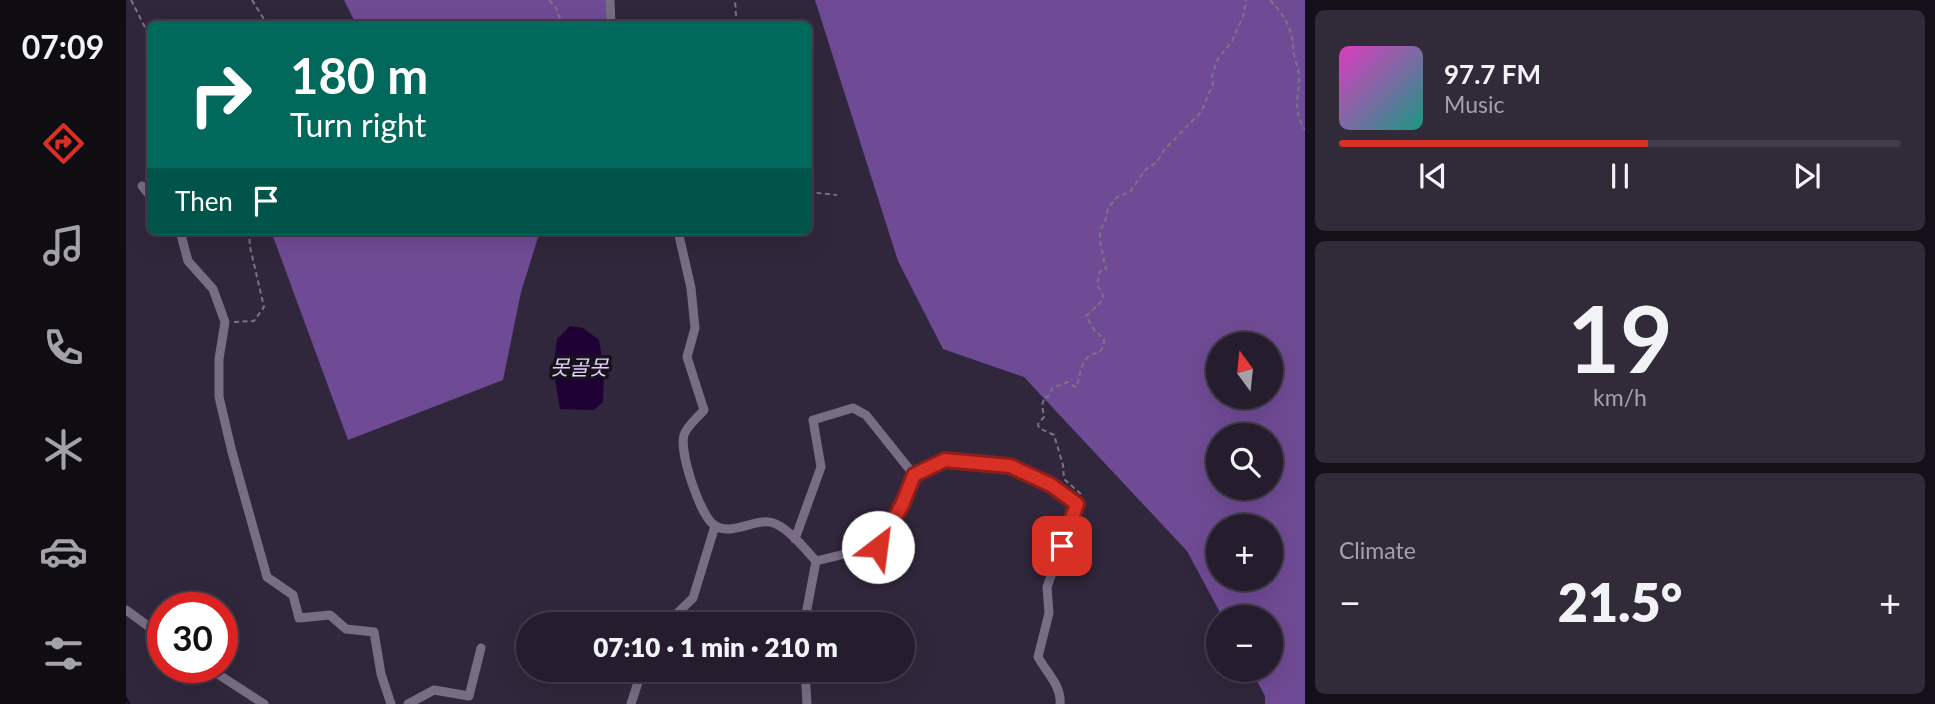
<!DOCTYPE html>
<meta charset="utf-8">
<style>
:root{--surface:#251d2d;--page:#312a39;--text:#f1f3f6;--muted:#a3a2aa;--line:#423b49;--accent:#d93025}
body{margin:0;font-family:Lato,"Noto Sans KR",sans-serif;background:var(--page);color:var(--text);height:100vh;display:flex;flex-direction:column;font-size:26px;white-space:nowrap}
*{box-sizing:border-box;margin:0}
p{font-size:23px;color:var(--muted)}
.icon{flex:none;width:38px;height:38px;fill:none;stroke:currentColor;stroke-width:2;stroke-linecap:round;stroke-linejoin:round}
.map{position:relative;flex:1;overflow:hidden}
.drawer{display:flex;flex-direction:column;gap:10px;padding:10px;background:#141019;width:630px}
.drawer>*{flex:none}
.hud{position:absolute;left:21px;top:21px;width:665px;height:214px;border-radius:10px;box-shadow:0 7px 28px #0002,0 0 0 2px var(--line);background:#00695c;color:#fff;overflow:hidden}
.needle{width:46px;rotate:345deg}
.controls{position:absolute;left:1080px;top:332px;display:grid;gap:14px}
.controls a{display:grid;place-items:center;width:77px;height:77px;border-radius:50%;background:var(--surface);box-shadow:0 7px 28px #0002,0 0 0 2px var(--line);font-size:35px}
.speed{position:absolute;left:21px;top:592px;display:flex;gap:14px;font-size:35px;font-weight:700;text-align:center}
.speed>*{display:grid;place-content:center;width:91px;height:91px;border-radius:50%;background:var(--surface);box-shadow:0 7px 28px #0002,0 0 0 2px var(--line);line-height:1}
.speed .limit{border:10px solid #d22;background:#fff;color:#111}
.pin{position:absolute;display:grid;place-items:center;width:60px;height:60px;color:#fff;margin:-30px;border-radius:14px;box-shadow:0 4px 10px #0006}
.me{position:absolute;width:77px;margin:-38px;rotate:30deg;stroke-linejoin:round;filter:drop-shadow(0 0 5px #0008)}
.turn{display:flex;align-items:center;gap:24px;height:147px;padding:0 28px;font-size:32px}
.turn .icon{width:91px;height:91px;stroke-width:2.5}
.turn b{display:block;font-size:49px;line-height:60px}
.then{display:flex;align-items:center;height:66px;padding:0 28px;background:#0003;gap:14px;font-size:26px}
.big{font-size:52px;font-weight:800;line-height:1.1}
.drawer .card{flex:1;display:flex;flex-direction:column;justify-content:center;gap:10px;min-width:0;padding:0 24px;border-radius:10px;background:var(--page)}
.drawer .dial{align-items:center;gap:0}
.dial b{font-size:91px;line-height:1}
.song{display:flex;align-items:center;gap:21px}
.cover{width:84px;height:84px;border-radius:10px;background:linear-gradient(135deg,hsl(310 70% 55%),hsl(170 70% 35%))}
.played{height:7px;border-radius:4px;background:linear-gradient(90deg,var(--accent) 55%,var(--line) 55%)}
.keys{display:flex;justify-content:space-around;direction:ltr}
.heat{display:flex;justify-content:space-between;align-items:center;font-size:38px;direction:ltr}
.trip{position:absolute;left:390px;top:612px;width:399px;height:70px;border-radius:35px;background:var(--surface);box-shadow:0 7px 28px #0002,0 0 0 2px var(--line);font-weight:800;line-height:70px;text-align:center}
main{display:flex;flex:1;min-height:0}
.menu{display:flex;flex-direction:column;width:126px;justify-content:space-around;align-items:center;background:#0f0c12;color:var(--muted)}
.menu .icon{width:49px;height:49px}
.menu .active{color:var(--accent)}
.menu b{font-size:32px;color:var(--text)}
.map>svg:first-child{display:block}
.forest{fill:#704b95;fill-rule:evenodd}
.water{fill:#1f0136}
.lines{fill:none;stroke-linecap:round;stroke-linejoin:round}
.stream{stroke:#1f0136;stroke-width:2.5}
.path{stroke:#7b7385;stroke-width:2;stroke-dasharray:5 3.5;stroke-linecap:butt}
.minor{stroke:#786d85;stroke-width:9}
.route-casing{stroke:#8d1f18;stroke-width:18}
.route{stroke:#d93025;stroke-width:12}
.labels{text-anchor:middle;stroke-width:7;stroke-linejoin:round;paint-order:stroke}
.water-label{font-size:21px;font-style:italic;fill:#e1cff9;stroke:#17121c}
</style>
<main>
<nav class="menu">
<b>07:09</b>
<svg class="icon active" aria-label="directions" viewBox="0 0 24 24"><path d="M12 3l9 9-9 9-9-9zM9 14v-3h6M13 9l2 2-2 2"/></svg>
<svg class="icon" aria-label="music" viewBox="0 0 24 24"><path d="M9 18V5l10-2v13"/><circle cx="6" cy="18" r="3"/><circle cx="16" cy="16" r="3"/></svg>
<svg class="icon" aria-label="phone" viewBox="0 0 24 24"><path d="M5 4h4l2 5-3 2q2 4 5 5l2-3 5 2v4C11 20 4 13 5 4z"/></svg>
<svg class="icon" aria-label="climate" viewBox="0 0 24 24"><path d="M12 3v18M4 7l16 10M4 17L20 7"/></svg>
<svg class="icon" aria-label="car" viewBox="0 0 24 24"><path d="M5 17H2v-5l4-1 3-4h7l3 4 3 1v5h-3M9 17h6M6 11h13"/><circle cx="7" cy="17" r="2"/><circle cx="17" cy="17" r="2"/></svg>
<svg class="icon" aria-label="filters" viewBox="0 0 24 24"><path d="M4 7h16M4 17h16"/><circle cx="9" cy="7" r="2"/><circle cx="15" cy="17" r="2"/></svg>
</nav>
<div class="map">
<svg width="1179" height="704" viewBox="0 0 1179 704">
<rect width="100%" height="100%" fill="#31273c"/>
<path class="forest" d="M 218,0 L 480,0 L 480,24 L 230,24 Z
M 689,0 L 1179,0 L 1179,704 L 1139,704 L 1139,696 L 1125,670 L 1144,670 L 1144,618 L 1097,618 L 1061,551 L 898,377 L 817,349 L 772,261 ZM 1092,345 L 1144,345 L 1144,397 L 1092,397 ZM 1092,436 L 1144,436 L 1144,488 L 1092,488 ZM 1092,527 L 1144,527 L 1144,579 L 1092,579 Z
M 145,231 L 414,231 L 395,292 L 377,380 L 222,440 Z"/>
<path class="water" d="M 444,326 L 457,328 L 473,340 L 478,370 L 477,402 L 468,410 L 434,409 L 427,368 L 431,339 Z"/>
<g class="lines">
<path class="stream" d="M 0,698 L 3,704"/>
<path class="path" d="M 5,0 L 24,37
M 126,0 L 141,24
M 423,0 L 430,8 L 436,24
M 1144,0 C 1158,14 1167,30 1167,49 C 1168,57 1172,67 1173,76 C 1173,99 1166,108 1179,130
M 607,24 L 610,15 L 609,0
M 682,192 L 711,195
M 108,322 L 128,321 L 138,307 L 124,247 L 123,231
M 955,494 L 938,479 L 937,465 L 928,435 L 913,428 L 912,424 L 918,417 L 916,405 L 919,397 L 922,397 L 926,388 L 942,382 L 949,387 L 951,386 C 953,378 955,363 961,358 C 970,350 978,355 978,339 L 969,331 L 960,316 L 976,301 L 977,296 L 971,284 L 974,271 L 980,270 L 974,241 L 974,230 L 979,222 L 982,208 L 991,197 L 1004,192 L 1019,170 L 1030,163 L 1039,149 L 1075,112 L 1087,84 L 1086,76 L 1091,60 L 1106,41 L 1118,14 L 1120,0"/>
<path class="minor" d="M 484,0 L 485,24
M 16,186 L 24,196
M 54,231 L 62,261 L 87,289 L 99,322 L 93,359 L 93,397 L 106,452 L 141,577 L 167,595 L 173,618 L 204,615 L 220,629 L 248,632 L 255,674 L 265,704
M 552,231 L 565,288 L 569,328 L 561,357 L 578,410 C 572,417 560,427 558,435 C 553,452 574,515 588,525 C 607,538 631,515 650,524 C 666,532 678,548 690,561 L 678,625
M 788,475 L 819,460 L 884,466 L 925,485 L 951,504 L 921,587 L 923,613 L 912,657 C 920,672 936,686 934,704
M 669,539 L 695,467 L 687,420 L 727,408 L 740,415 L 788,475 L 776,504 L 752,546 L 690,561
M 0,610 L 37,637
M 539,625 L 567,598 L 589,526
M 81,667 L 138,704
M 679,670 L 681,704
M 282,704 L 308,690 L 343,696 L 355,648
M 505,704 L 516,670"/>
</g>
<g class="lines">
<defs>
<path id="route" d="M 752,547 L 776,505 L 788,475 L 819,460 L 884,466 L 925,485 L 951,504 L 936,546"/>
</defs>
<use href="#route" class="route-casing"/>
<use href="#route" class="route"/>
</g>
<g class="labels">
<g class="water-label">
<text x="453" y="375">못골못</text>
</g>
</g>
</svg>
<div class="controls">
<a><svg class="needle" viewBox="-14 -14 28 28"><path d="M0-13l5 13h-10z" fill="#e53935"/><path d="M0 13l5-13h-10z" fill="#a3a2aa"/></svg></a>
<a><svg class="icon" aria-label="search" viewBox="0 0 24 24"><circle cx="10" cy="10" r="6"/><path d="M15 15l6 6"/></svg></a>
<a>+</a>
<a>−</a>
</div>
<div class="speed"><div class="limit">30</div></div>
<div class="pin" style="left:936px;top:546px;background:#d93025"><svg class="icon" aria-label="arrive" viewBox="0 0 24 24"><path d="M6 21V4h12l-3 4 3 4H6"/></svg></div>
<svg class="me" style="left:752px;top:547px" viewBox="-20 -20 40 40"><circle r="19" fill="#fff"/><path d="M0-13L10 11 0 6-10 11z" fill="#d93025"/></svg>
<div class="trip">07:10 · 1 min · 210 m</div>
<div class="hud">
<div class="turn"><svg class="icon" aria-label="right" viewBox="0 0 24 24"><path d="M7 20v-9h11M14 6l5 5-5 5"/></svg><div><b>180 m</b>Turn right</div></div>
<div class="then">Then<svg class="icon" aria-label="arrive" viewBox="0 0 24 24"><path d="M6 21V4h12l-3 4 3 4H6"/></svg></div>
</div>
</div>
<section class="drawer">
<div class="card">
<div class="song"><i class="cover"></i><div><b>97.7 FM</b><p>Music</p></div></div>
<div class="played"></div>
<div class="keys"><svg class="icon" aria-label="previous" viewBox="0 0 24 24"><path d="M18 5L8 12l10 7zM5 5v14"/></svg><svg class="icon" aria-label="pause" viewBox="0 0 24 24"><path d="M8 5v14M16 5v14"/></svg><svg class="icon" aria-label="next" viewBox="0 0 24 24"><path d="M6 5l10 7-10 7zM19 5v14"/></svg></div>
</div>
<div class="card dial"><b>19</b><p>km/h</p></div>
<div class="card"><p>Climate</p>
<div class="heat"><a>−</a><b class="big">21.5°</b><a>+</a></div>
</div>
</section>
</main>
